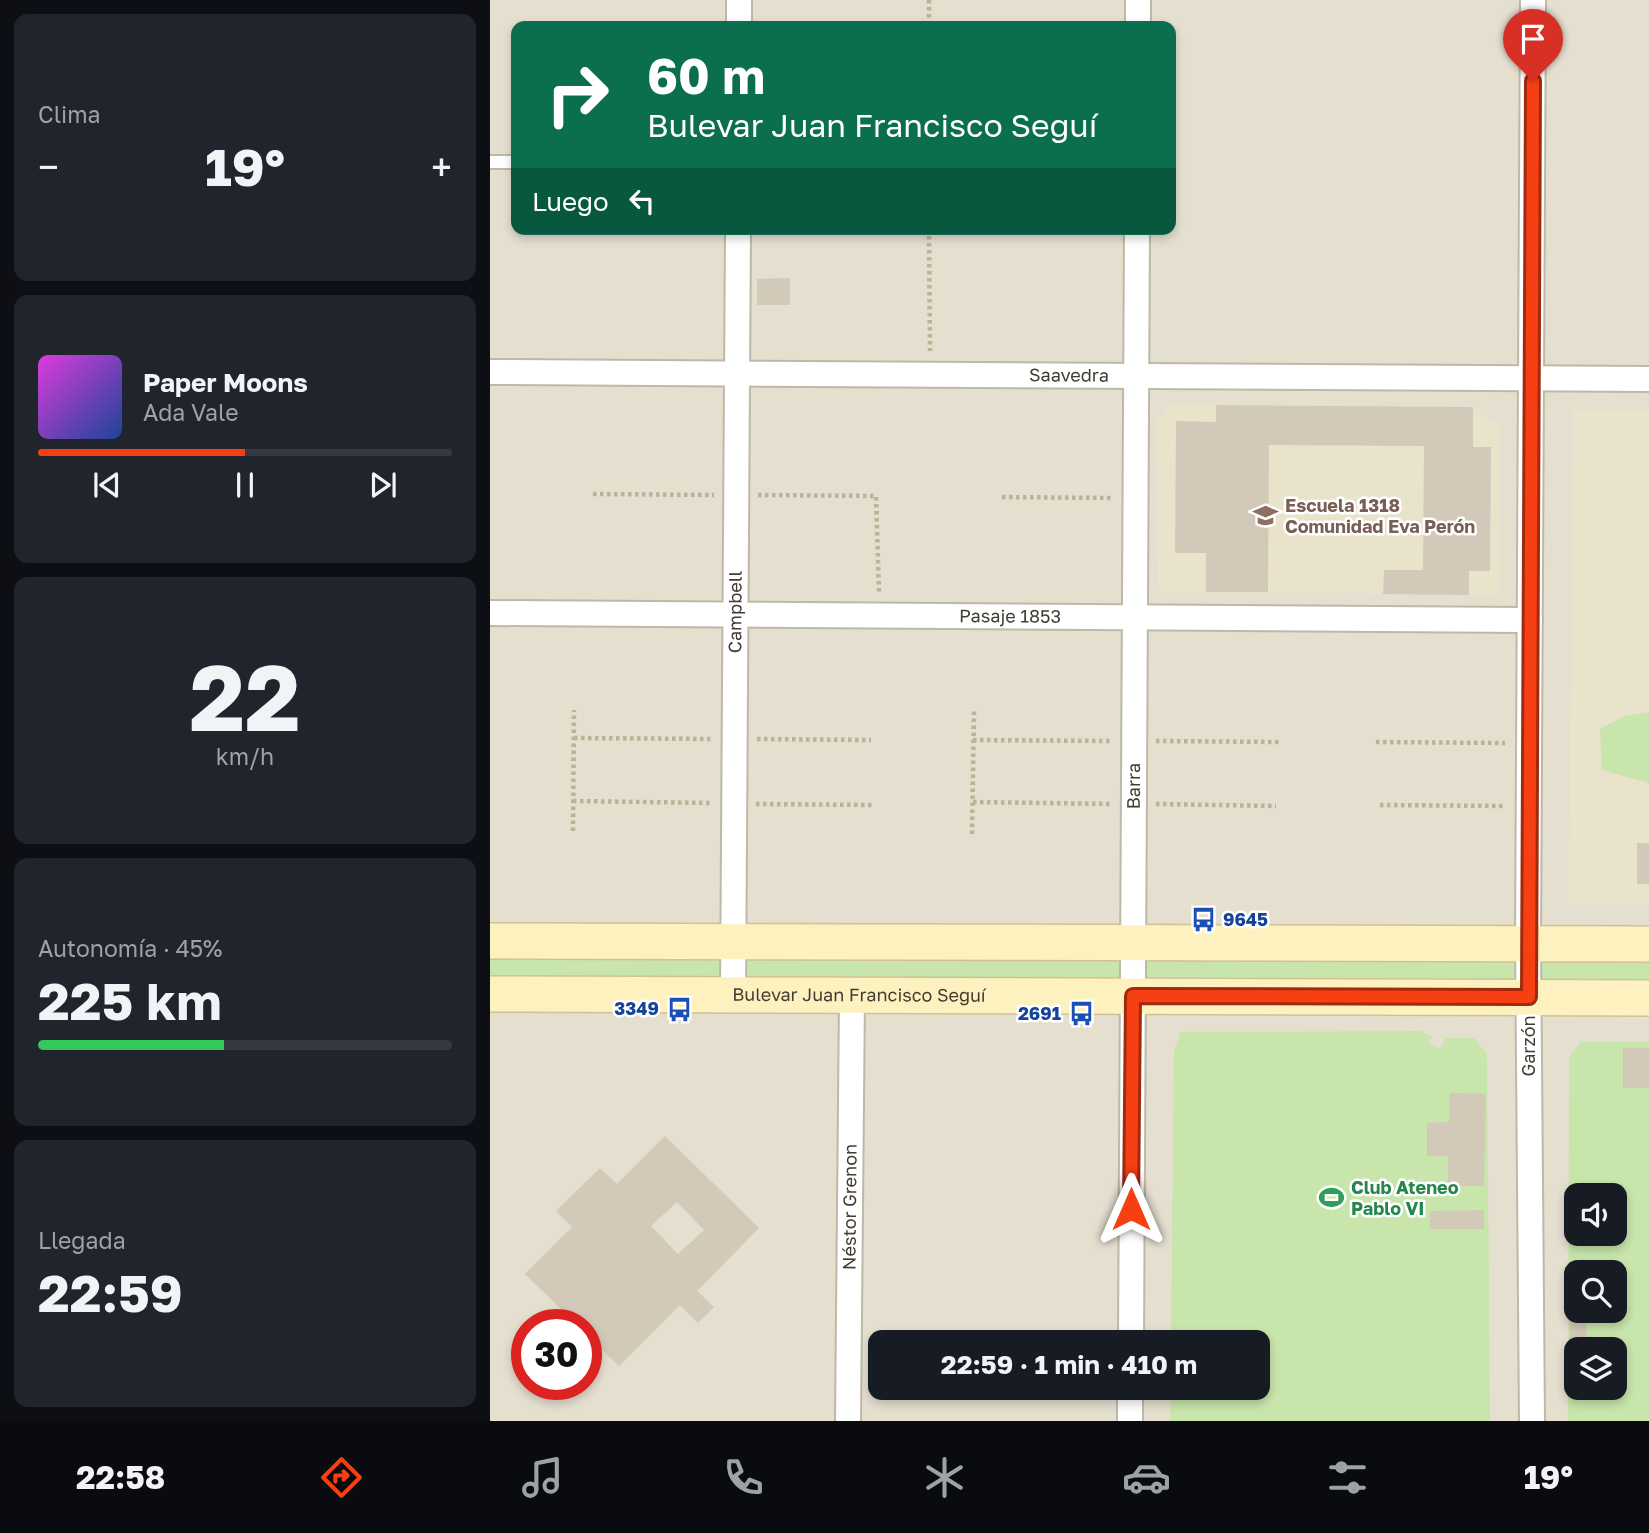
<!DOCTYPE html>
<html lang="es">
<meta charset="utf-8">
<style>
:root{--surface:#171b24;--page:#20242c;--text:#f1f3f6;--muted:#9ea1a6;--line:#363941;--accent:#f64014}
body{margin:0;font-family:"Golos Text",sans-serif;background:var(--page);color:var(--text);height:100vh;display:flex;flex-direction:column;font-size:26px;white-space:nowrap}
*{box-sizing:border-box;margin:0}
p{font-size:23px;color:var(--muted)}
.icon{flex:none;width:38px;height:38px;fill:none;stroke:currentColor;stroke-width:2;stroke-linecap:round;stroke-linejoin:round}
.map{position:relative;flex:1;overflow:hidden}
.details{display:flex;flex-direction:column;gap:14px;padding:14px;background:#0d0f14;width:490px}
.details>*{flex:none}
.banner{position:absolute;left:21px;top:21px;width:665px;height:214px;border-radius:14px;box-shadow:0 4px 10px #0003;background:#0b6e4f;color:#fff;overflow:hidden}
.buttons{position:absolute;left:1074px;top:1183px;display:grid;gap:14px}
.buttons a{display:grid;place-items:center;width:63px;height:63px;border-radius:14px;background:var(--surface);box-shadow:0 4px 10px #0003;font-size:35px}
.speed{position:absolute;left:21px;top:1309px;display:flex;gap:14px;font-size:35px;font-weight:700;text-align:center}
.speed>*{display:grid;place-content:center;width:91px;height:91px;border-radius:50%;background:var(--surface);box-shadow:0 4px 10px #0003;line-height:1}
.speed .limit{border:10px solid #d22;background:#fff;color:#111}
.pin{position:absolute;display:grid;place-items:center;width:60px;height:60px;color:#fff;margin:-72px -30px;border-radius:50% 50% 50% 0;rotate:-45deg;box-shadow:0 0 7px #0007}
.pin .icon{rotate:45deg}
.me{position:absolute;width:77px;margin:-38px;rotate:0deg;stroke-linejoin:round;filter:drop-shadow(0 0 5px #0008)}
.turn{display:flex;align-items:center;gap:24px;height:147px;padding:0 21px;font-size:32px}
.turn .icon{width:91px;height:91px;stroke-width:2.5}
.turn b{display:block;font-size:49px;line-height:60px}
.then{display:flex;align-items:center;height:66px;padding:0 21px;background:#0003;gap:14px;font-size:26px}
.big{font-size:52px;font-weight:700;line-height:1.1}
.details .tile{flex:1;display:flex;flex-direction:column;justify-content:center;gap:10px;min-width:0;padding:0 24px;border-radius:14px;background:var(--page)}
.details .dial{align-items:center;gap:0}
.dial b{font-size:91px;line-height:1}
.song{display:flex;align-items:center;gap:21px}
.cover{width:84px;height:84px;border-radius:10px;background:linear-gradient(135deg,hsl(300 70% 55%),hsl(220 70% 35%))}
.played{height:7px;border-radius:4px;background:linear-gradient(90deg,var(--accent) 50%,var(--line) 50%)}
.keys{display:flex;justify-content:space-around;direction:ltr}
.heat{display:flex;justify-content:space-between;align-items:center;font-size:38px;direction:ltr}
.charge{height:10px;border-radius:5px;background:linear-gradient(90deg,#34c759 45%,var(--line) 0)}
.trip{position:absolute;left:378px;top:1330px;width:402px;height:70px;border-radius:14px;background:var(--surface);box-shadow:0 4px 10px #0003;font-weight:700;line-height:70px;text-align:center}
.tabs{display:flex;height:112px;justify-content:space-around;align-items:center;background:#090b0e;color:var(--muted)}
.tabs .icon{width:49px;height:49px}
.tabs .on{color:var(--accent)}
.tabs b{font-size:32px;color:var(--text)}
main{display:flex;flex:1;min-height:0}
.map>svg:first-child{display:block}
.residential{fill:#e5dfd0;fill-rule:evenodd}
.education{fill:#eae3cc}
.green{fill:#c8e5ab;fill-rule:evenodd}
.building{fill:#d2c9b8;fill-rule:evenodd}
.lines{fill:none;stroke-linecap:round;stroke-linejoin:round}
.service-casing{stroke:#bfb8a8;stroke-width:16}
.minor-casing{stroke:#bfb8a8;stroke-width:28}
.secondary-casing{stroke:#d1c292;stroke-width:38}
.path{stroke:#bdb197;stroke-width:4.5;stroke-dasharray:3.5 3.5;stroke-linecap:butt}
.service{stroke:#fff;stroke-width:12}
.minor{stroke:#fff;stroke-width:24}
.secondary{stroke:#fdf1bf;stroke-width:35}
.route-casing{stroke:#a02a0d;stroke-width:18}
.route{stroke:#f64014;stroke-width:12}
.labels{text-anchor:middle;stroke-width:5;stroke-linejoin:round;paint-order:stroke}
.street-label{font-size:18px;fill:#423d33;stroke:#fff}
.education-label{font-size:18px;font-weight:bold;fill:#785e54;stroke:#fff;text-anchor:start}
.transit-label{font-size:18px;font-weight:bold;fill:#164399;stroke:#fff;text-anchor:end}
.leisure-label{font-size:18px;font-weight:bold;fill:#27864d;stroke:#fff;text-anchor:start}
</style>
<main>
<section class="details">
<div class="tile"><p>Clima</p>
<div class="heat"><a>−</a><b class="big">19°</b><a>+</a></div>
</div>
<div class="tile">
<div class="song"><i class="cover"></i><div><b>Paper Moons</b><p>Ada Vale</p></div></div>
<div class="played"></div>
<div class="keys"><svg class="icon" aria-label="previous" viewBox="0 0 24 24"><path d="M18 5L8 12l10 7zM5 5v14"/></svg><svg class="icon" aria-label="pause" viewBox="0 0 24 24"><path d="M8 5v14M16 5v14"/></svg><svg class="icon" aria-label="next" viewBox="0 0 24 24"><path d="M6 5l10 7-10 7zM19 5v14"/></svg></div>
</div>
<div class="tile dial"><b>22</b><p>km/h</p></div>
<div class="tile"><p>Autonomía · 45%</p><b class="big">225 km</b><div class="charge"></div></div>
<div class="tile"><p>Llegada</p><b class="big">22:59</b></div>
</section>
<div class="map">
<svg width="1159" height="1421" viewBox="0 0 1159 1421">
<rect width="100%" height="100%" fill="#f1ede2"/>
<path class="residential" d="M 0,0 L 1159,0 L 1159,1421 L 0,1421 ZM 26,26 L 681,26 L 681,229 L 26,229 ZM 1087,1195 L 1125,1195 L 1125,1234 L 1087,1234 ZM 1087,1272 L 1125,1272 L 1125,1311 L 1087,1311 ZM 37,1325 L 96,1325 L 96,1384 L 37,1384 ZM 390,1342 L 768,1342 L 768,1388 L 390,1388 ZM 1087,1349 L 1125,1349 L 1125,1388 L 1087,1388 Z"/>
<path class="education" d="M 680,404 L 983,407 L 1010,428 L 1010,595 L 671,591 L 668,586 L 666,421 Z
M 1083,410 L 1159,410 L 1159,905 L 1079,904 Z"/>
<path class="green" d="M 1159,712 L 1159,783 L 1112,770 L 1110,729 L 1134,716 Z
M 0,941 L 1159,944 L 1159,998 L 0,994 Z
M 931,1031 L 942,1037 L 939,1044 L 950,1049 L 956,1038 L 984,1038 L 997,1054 L 1000,1421 L 680,1421 L 681,1388 L 768,1388 L 768,1342 L 681,1342 L 684,1052 L 690,1032 Z
M 1091,1042 L 1159,1042 L 1159,1421 L 1078,1421 L 1079,1057 ZM 1087,1195 L 1125,1195 L 1125,1234 L 1087,1234 ZM 1087,1272 L 1125,1272 L 1125,1311 L 1087,1311 ZM 1087,1349 L 1125,1349 L 1125,1388 L 1087,1388 Z"/>
<path class="building" d="M 300,278 L 300,305 L 267,305 L 267,279 Z
M 726,405 L 983,407 L 983,447 L 1001,447 L 1000,571 L 979,571 L 979,595 L 893,594 L 894,570 L 933,570 L 934,446 L 779,445 L 778,592 L 716,592 L 716,553 L 685,553 L 686,421 L 726,422 Z
M 1147,843 L 1159,843 L 1159,884 L 1147,884 Z
M 1133,1048 L 1159,1048 L 1159,1088 L 1133,1088 Z
M 960,1093 L 996,1094 L 994,1186 L 958,1186 L 958,1156 L 937,1156 L 937,1123 L 959,1122 Z
M 175,1136 L 269,1228 L 207,1291 L 224,1307 L 208,1323 L 190,1305 L 129,1366 L 96,1334 L 96,1325 L 87,1325 L 35,1274 L 82,1227 L 66,1211 L 110,1168 L 127,1184 ZM 187,1202 L 214,1230 L 188,1254 L 161,1226 Z
M 994,1210 L 994,1229 L 940,1229 L 940,1211 Z
M 1079,1291 L 1087,1291 L 1087,1311 L 1096,1311 L 1097,1349 L 1087,1349 L 1087,1379 L 1080,1379 Z"/>
<g class="lines">
<defs>
<path id="service" d="M 0,162 L 26,162"/>
<g id="minor">
<path d="M 249,26 L 249,0"/>
<path d="M 648,26 L 648,0"/>
<path id="s1" d="M 0,372 L 1159,379"/>
<path id="s2" d="M 0,613 L 1040,620"/>
<path id="s3" d="M 243,994 L 248,229"/>
<path id="s4" d="M 641,1342 L 647,229"/>
<path id="s5" d="M 358,1421 L 362,995"/>
<path d="M 640,1421 L 640,1388"/>
<path d="M 1042,1421 L 1038,943 L 1043,0"/>
</g>
<g id="secondary">
<path d="M 0,941 L 1159,944"/>
<path id="s6" d="M 0,994 L 1159,998"/>
</g>
</defs>
<use href="#service" class="service-casing"/>
<use href="#minor" class="minor-casing"/>
<use href="#secondary" class="secondary-casing"/>
<path class="path" d="M 439,0 L 439,26
M 439,229 L 440,351
M 103,494 L 224,495
M 268,495 L 386,496 L 389,592
M 512,497 L 623,498
M 84,738 L 223,739
M 267,739 L 381,740
M 483,740 L 622,741
M 666,741 L 789,742
M 886,742 L 1015,743
M 83,801 L 222,803
M 483,802 L 622,804
M 266,804 L 384,805
M 666,804 L 786,806
M 890,805 L 1015,806
M 83,831 L 84,710
M 482,834 L 484,711"/>
<use href="#service" class="service"/>
<use href="#minor" class="minor"/>
<use href="#secondary" class="secondary"/>
</g>
<g class="lines">
<defs>
<path id="route" d="M 641,1209 L 643,996 L 1039,997 L 1043,81"/>
</defs>
<use href="#route" class="route-casing"/>
<use href="#route" class="route"/>
</g>
<defs>
<symbol id="school-bare" viewBox="-9 -9 18 18"><path d="M0-5L7-2L0 1L-7-2ZM-4 1L0 2.5L4 1V4Q0 6-4 4Z" fill="#8d6e63" stroke="#fff" stroke-width="2.5" paint-order="stroke"/></symbol>
<symbol id="bus-bare" viewBox="-9 -9 18 18"><path d="M-5-6H5V4H4V6H2V4H-2V6H-4V4H-5ZM-3.5-4V0h7V-4ZM-3.5 1.2v1.5H-2V1.2ZM2 1.2v1.5H3.5V1.2Z" fill="#1a4fb4" stroke="#fff" stroke-width="2.5" paint-order="stroke"/></symbol>
<symbol id="stadium-bare" viewBox="-9 -9 18 18"><path d="M0-5a6.5 5 0 1 0 0 10a6.5 5 0 1 0 0-10ZM-3.5-1.8h7v3.6h-7Z" fill="#2e9e5b" stroke="#fff" stroke-width="2.5" paint-order="stroke"/></symbol>
</defs>
<g fill-rule="evenodd">
<use href="#school-bare" x="758" y="498" width="35" height="35"/>
<use href="#bus-bare" x="696" y="902" width="35" height="35"/>
<use href="#bus-bare" x="172" y="992" width="35" height="35"/>
<use href="#bus-bare" x="574" y="996" width="35" height="35"/>
<use href="#stadium-bare" x="824" y="1180" width="35" height="35"/>
</g>
<g class="labels">
<g class="street-label">
<text dy="6" stroke="none"><textPath href="#s1" startOffset="579">Saavedra</textPath></text>
<text dy="6" stroke="none"><textPath href="#s3" startOffset="382">Campbell</textPath></text>
<text dy="6" stroke="none"><textPath href="#s2" startOffset="520">Pasaje 1853</textPath></text>
<text dy="6" stroke="none"><textPath href="#s4" startOffset="556">Barra</textPath></text>
<text dy="6" stroke="none"><textPath href="#s6" startOffset="369">Bulevar Juan Francisco Seguí</textPath></text>
<text transform="translate(1039 1046) rotate(-90)" y="6">Garzón</text>
<text dy="6" stroke="none"><textPath href="#s5" startOffset="214">Néstor Grenon</textPath></text>
</g>
<g class="education-label">
<text x="795" y="512">Escuela 1318<tspan x="795" dy="21">Comunidad Eva Perón</tspan></text>
</g>
<g class="transit-label">
<text x="733" y="926" text-anchor="start">9645</text>
<text x="169" y="1015">3349</text>
<text x="571" y="1020">2691</text>
</g>
<g class="leisure-label">
<text x="861" y="1194">Club Ateneo<tspan x="861" dy="21">Pablo VI</tspan></text>
</g>
</g>
</svg>
<div class="buttons">
<a><svg class="icon" aria-label="sound" viewBox="0 0 24 24"><path d="M4 9h4l5-4v14l-5-4H4zM17 9q2 3 0 6"/></svg></a>
<a><svg class="icon" aria-label="search" viewBox="0 0 24 24"><circle cx="10" cy="10" r="6"/><path d="M15 15l6 6"/></svg></a>
<a><svg class="icon" aria-label="layers" viewBox="0 0 24 24"><path d="M12 4l9 5-9 5-9-5zM3 14l9 5 9-5"/></svg></a>
</div>
<div class="speed"><div class="limit">30</div></div>
<div class="pin" style="left:1043px;top:81px;background:#d93025"><svg class="icon" aria-label="arrive" viewBox="0 0 24 24"><path d="M6 21V4h12l-3 4 3 4H6"/></svg></div>
<svg class="me" style="left:641px;top:1209px" viewBox="-20 -20 40 40"><path d="M0-17L14 15 0 8-14 15z" fill="#f64014" stroke="#fff" stroke-width="4"/></svg>
<div class="trip">22:59 · 1 min · 410 m</div>
<div class="banner">
<div class="turn"><svg class="icon" aria-label="right" viewBox="0 0 24 24"><path d="M7 20v-9h11M14 6l5 5-5 5"/></svg><div><b>60 m</b>Bulevar Juan Francisco Seguí</div></div>
<div class="then">Luego<svg class="icon" aria-label="left" viewBox="0 0 24 24"><path d="M17 20v-9H6M10 6l-5 5 5 5"/></svg></div>
</div>
</div>
</main>
<nav class="tabs">
<b>22:58</b>
<svg class="icon on" aria-label="directions" viewBox="0 0 24 24"><path d="M12 3l9 9-9 9-9-9zM9 14v-3h6M13 9l2 2-2 2"/></svg>
<svg class="icon" aria-label="music" viewBox="0 0 24 24"><path d="M9 18V5l10-2v13"/><circle cx="6" cy="18" r="3"/><circle cx="16" cy="16" r="3"/></svg>
<svg class="icon" aria-label="phone" viewBox="0 0 24 24"><path d="M5 4h4l2 5-3 2q2 4 5 5l2-3 5 2v4C11 20 4 13 5 4z"/></svg>
<svg class="icon" aria-label="climate" viewBox="0 0 24 24"><path d="M12 3v18M4 7l16 10M4 17L20 7"/></svg>
<svg class="icon" aria-label="car" viewBox="0 0 24 24"><path d="M5 17H2v-5l4-1 3-4h7l3 4 3 1v5h-3M9 17h6M6 11h13"/><circle cx="7" cy="17" r="2"/><circle cx="17" cy="17" r="2"/></svg>
<svg class="icon" aria-label="filters" viewBox="0 0 24 24"><path d="M4 7h16M4 17h16"/><circle cx="9" cy="7" r="2"/><circle cx="15" cy="17" r="2"/></svg>
<b>19°</b>
</nav>
